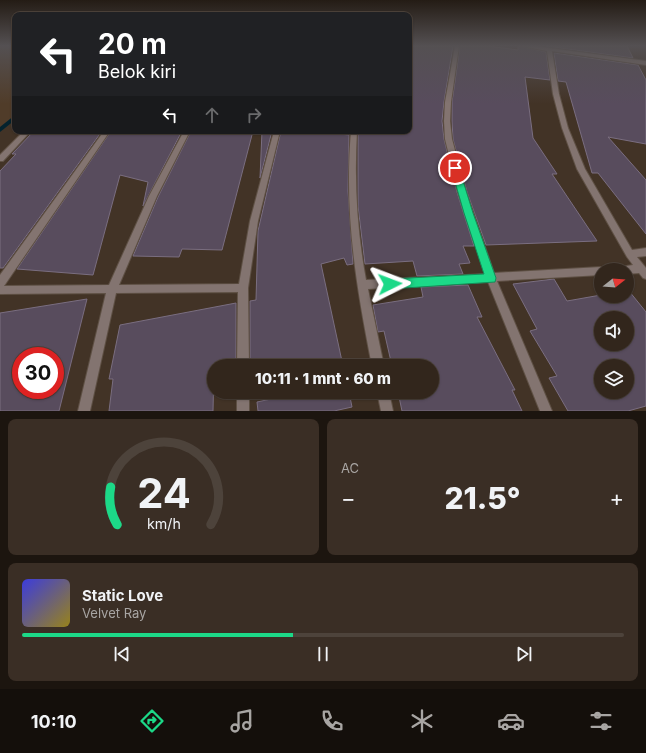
<!DOCTYPE html>
<html lang="id">
<meta charset="utf-8">
<style>
:root{--surface:#32261c;--page:#3a2e25;--text:#f1f3f6;--muted:#a8a5a3;--line:#4d433b;--accent:#1cd988}
body{margin:0;font-family:Inter,sans-serif;background:var(--page);color:var(--text);height:100vh;display:flex;flex-direction:column;font-size:15px;white-space:nowrap}
*{box-sizing:border-box;margin:0}
p{font-size:13px;color:var(--muted)}
.icon{flex:none;width:22px;height:22px;fill:none;stroke:currentColor;stroke-width:2;stroke-linecap:round;stroke-linejoin:round}
.map{position:relative;height:411px;overflow:hidden}
.sheet{display:flex;flex-direction:column;gap:8px;padding:8px;background:#1c150f;flex:1}
.sheet>*{flex:none}
.guide{position:absolute;left:12px;top:12px;width:400px;height:122px;border-radius:8px;box-shadow:0 1px 3px #0004,0 0 0 1px var(--line);background:#202124;color:#fff;overflow:hidden}
.needle{width:26px;rotate:73deg}
.tools{position:absolute;left:594px;top:263px;display:grid;gap:8px}
.tools a{display:grid;place-items:center;width:40px;height:40px;border-radius:50%;background:var(--surface);box-shadow:0 1px 3px #0004,0 0 0 1px var(--line);font-size:20px}
.speed{position:absolute;left:12px;top:347px;display:flex;gap:8px;font-size:20px;font-weight:700;text-align:center}
.speed>*{display:grid;place-content:center;width:52px;height:52px;border-radius:50%;background:var(--surface);box-shadow:0 1px 3px #0004,0 0 0 1px var(--line);line-height:1}
.speed .limit{border:6px solid #d22;background:#fff;color:#111}
.pin{position:absolute;display:grid;place-items:center;width:34px;height:34px;color:#fff;margin:-17px;border:2px solid #fff;border-radius:50%;box-shadow:0 1px 4px #0007}
.me{position:absolute;width:44px;margin:-22px;rotate:87deg;stroke-linejoin:round;filter:drop-shadow(0 0 3px #0008)}
.turn{display:flex;align-items:center;gap:14px;height:84px;padding:0 20px;font-size:18px}
.turn .icon{width:52px;height:52px;stroke-width:2.5}
.turn b{display:block;font-size:28px;line-height:34px}
.lanes{display:flex;align-items:center;height:38px;padding:0 20px;background:#0003;justify-content:center;gap:20px;direction:ltr}
.lanes .off{opacity:.35}
.big{font-size:30px;font-weight:800;line-height:1.1}
.sheet .card{flex:1;display:flex;flex-direction:column;justify-content:center;gap:6px;min-width:0;padding:0 14px;border-radius:8px;background:var(--page)}
.sheet .dial{align-items:center;gap:0}
.dial svg{height:104px;overflow:visible;fill:none;stroke:var(--line);stroke-width:7;stroke-linecap:round;text-anchor:middle}
.dial text{fill:var(--text);stroke:none}
.song{display:flex;align-items:center;gap:12px}
.cover{width:48px;height:48px;border-radius:6px;background:linear-gradient(135deg,hsl(240 70% 55%),hsl(50 70% 35%))}
.played{height:4px;border-radius:2px;background:linear-gradient(90deg,var(--accent) 45%,var(--line) 45%)}
.keys{display:flex;justify-content:space-around;direction:ltr}
.heat{display:flex;justify-content:space-between;align-items:center;font-size:22px;direction:ltr}
.sheet .tiles{flex:1;display:grid;gap:8px;grid-template-columns:1fr 1fr}
.card:last-child{grid-column:span 2}
.trip{position:absolute;left:207px;top:359px;width:232px;height:40px;border-radius:20px;background:var(--surface);box-shadow:0 1px 3px #0004,0 0 0 1px var(--line);font-weight:800;line-height:40px;text-align:center}
.tab-bar{display:flex;height:64px;justify-content:space-around;align-items:center;background:#140f0b;color:var(--muted)}
.tab-bar .icon{width:28px;height:28px}
.tab-bar .selected{color:var(--accent)}
.tab-bar b{font-size:18px;color:var(--text)}
.map>svg:first-child{display:block}
.built{fill:#503c29}
.lines{fill:none;stroke-linecap:round;stroke-linejoin:round}
.stream{fill:#04232e;fill-rule:evenodd}
.building{fill:#584c5d;stroke:#7a6e80;fill-rule:evenodd}
.minor-casing{stroke:#5e5044;stroke-width:2}
.minor{fill:#837470;fill-rule:evenodd}
.route{fill:#1cd988;stroke:#128d58}
</style>
<div class="map">
<svg width="646" height="411" viewBox="0 0 646 411">
<rect width="100%" height="100%" fill="#423326"/>
<path class="built" d="M 0,46 L 15,46 L 15,120 L 0,130 Z"/>
<g class="lines">
<path class="stream" d="M 15,115 L 15,120 L 0,132 L 0,127 Z"/>
</g>
<path class="building" d="M 409,46 L 453,46 L 444,102 L 442,121 L 444,139 L 457,192 L 474,246 L 463,246 L 470,263 L 459,264 L 463,274 L 417,276 L 413,261 L 365,264 L 358,206 L 358,131 L 409,131 Z
M 460,46 L 488,46 L 518,50 L 518,46 L 520,46 L 546,52 L 550,80 L 525,77 L 533,138 L 557,174 L 552,174 L 597,241 L 486,245 L 467,192 L 453,139 L 452,121 L 452,102 Z
M 546,46 L 627,46 L 633,58 Z
M 554,53 L 638,65 L 646,80 L 646,144 L 608,137 L 646,180 L 646,234 L 598,173 L 592,173 L 566,82 L 558,81 Z
M 66,131 L 102,131 L 3,268 L 0,268 L 0,171 L 16,154 L 12,154 L 33,132 L 64,133 Z
M 111,131 L 182,131 L 143,206 L 148,182 L 120,175 L 93,275 L 17,269 Z
M 191,131 L 253,131 L 222,250 L 182,249 L 179,257 L 133,256 L 158,197 Z
M 262,131 L 272,131 L 260,178 Z
M 281,131 L 310,131 L 349,135 L 348,191 L 353,264 L 347,265 L 344,258 L 321,264 L 343,366 L 250,366 L 250,301 L 256,300 L 258,231 Z
M 554,279 L 567,301 L 601,295 L 627,296 L 627,291 L 629,291 L 646,312 L 646,406 L 628,411 L 568,411 L 549,378 L 557,376 L 530,331 L 537,329 L 513,284 ZM 601,318 L 627,318 L 627,344 L 601,344 ZM 601,366 L 627,366 L 627,392 L 601,392 Z
M 468,285 L 482,317 L 477,317 L 515,390 L 512,390 L 522,411 L 402,411 L 398,392 L 432,392 L 432,366 L 392,366 L 384,331 L 378,332 L 373,305 L 423,297 L 421,287 Z
M 87,299 L 59,411 L 0,411 L 0,313 ZM 21,356 L 55,356 L 55,390 L 21,390 Z
M 236,303 L 236,366 L 214,366 L 213,411 L 109,411 L 113,379 L 109,379 L 120,325 Z
M 304,392 L 349,392 L 352,407 L 334,411 L 258,411 L 257,402 Z"/>
<g class="lines">
<defs>
<path id="minor" d="M 455,46 L 459,46 L 451,102 L 450,121 L 452,139 L 466,192 L 494,273 L 601,267 L 605,270 L 601,270 L 601,275 L 497,281 L 552,411 L 540,411 L 488,282 L 368,289 L 384,366 L 372,366 C 356,285 344,214 351,131 L 357,131 C 354,181 357,231 366,280 L 485,274 L 458,192 L 445,139 L 444,121 L 445,102 Z
M 521,46 L 534,46 L 646,61 L 646,65 L 552,51 L 559,94 L 568,128 L 585,169 L 632,250 L 646,248 L 646,256 L 637,257 L 646,268 L 646,279 L 643,278 L 639,273 L 627,274 L 627,270 L 618,270 L 620,267 L 633,265 L 627,257 L 577,169 L 562,128 L 553,94 L 547,51 Z
M 24,131 L 31,131 L 3,161 L 0,161 L 0,155 Z
M 104,131 L 110,131 L 4,286 L 109,285 L 149,196 L 184,131 L 190,131 L 157,196 L 119,285 L 239,284 L 250,221 L 274,131 L 280,131 L 258,221 L 248,288 L 249,366 L 237,366 L 238,292 L 116,293 L 90,411 L 78,411 L 106,293 L 0,294 L 0,275 Z
M 237,392 L 249,392 L 249,411 L 237,411 Z
M 377,392 L 389,392 L 393,411 L 381,411 Z"/>
</defs>
<use href="#minor" class="minor-casing"/>
<use href="#minor" class="minor"/>
</g>
<linearGradient id="sky" x2="0" y2="1"><stop stop-color="#241c15"/><stop offset="0.44" stop-color="#545052"/><stop offset="1" stop-color="#545052" stop-opacity="0"/></linearGradient>
<rect width="646" height="104" fill="url(#sky)"/>
<path class="route" d="M 455,165 L 459,168 L 473,213 L 496,278 L 495,282 L 390,289 L 386,287 L 385,284 L 386,280 L 390,279 L 484,274 L 464,213 L 451,168 Z"/>
</svg>
<div class="tools">
<a><svg class="needle" viewBox="-14 -14 28 28"><path d="M0-13l5 13h-10z" fill="#e53935"/><path d="M0 13l5-13h-10z" fill="#a8a5a3"/></svg></a>
<a><svg class="icon" aria-label="sound" viewBox="0 0 24 24"><path d="M4 9h4l5-4v14l-5-4H4zM17 9q2 3 0 6"/></svg></a>
<a><svg class="icon" aria-label="layers" viewBox="0 0 24 24"><path d="M12 4l9 5-9 5-9-5zM3 14l9 5 9-5"/></svg></a>
</div>
<div class="speed"><div class="limit">30</div></div>
<div class="pin" style="left:455px;top:168px;background:#d93025"><svg class="icon" aria-label="arrive" viewBox="0 0 24 24"><path d="M6 21V4h12l-3 4 3 4H6"/></svg></div>
<svg class="me" style="left:390px;top:284px" viewBox="-20 -20 40 40"><path d="M0-17L14 15 0 8-14 15z" fill="#1cd988" stroke="#fff" stroke-width="4"/></svg>
<div class="trip">10:11 · 1 mnt · 60 m</div>
<div class="guide">
<div class="turn"><svg class="icon" aria-label="left" viewBox="0 0 24 24"><path d="M17 20v-9H6M10 6l-5 5 5 5"/></svg><div><b>20 m</b>Belok kiri</div></div>
<div class="lanes"><svg class="icon" aria-label="left" viewBox="0 0 24 24"><path d="M17 20v-9H6M10 6l-5 5 5 5"/></svg><svg class="icon off" aria-label="ahead" viewBox="0 0 24 24"><path d="M12 20V5M6 11l6-6 6 6"/></svg><svg class="icon off" aria-label="right" viewBox="0 0 24 24"><path d="M7 20v-9h11M14 6l5 5-5 5"/></svg></div>
</div>
</div>
<section class="sheet">
<div class="tiles">
<div class="card dial"><svg viewBox="0 0 100 80">
<path d="M14 69A42 42 0 1 1 86 69"/>
<path d="M14 69A42 42 0 0 1 9 40" stroke="#1cd988"/>
<text x="50" y="56" font-size="32" font-weight="700">24</text>
<text x="50" y="72" font-size="11">km/h</text>
</svg></div>
<div class="card"><p>AC</p>
<div class="heat"><a>−</a><b class="big">21.5°</b><a>+</a></div>
</div>
<div class="card">
<div class="song"><i class="cover"></i><div><b>Static Love</b><p>Velvet Ray</p></div></div>
<div class="played"></div>
<div class="keys"><svg class="icon" aria-label="previous" viewBox="0 0 24 24"><path d="M18 5L8 12l10 7zM5 5v14"/></svg><svg class="icon" aria-label="pause" viewBox="0 0 24 24"><path d="M8 5v14M16 5v14"/></svg><svg class="icon" aria-label="next" viewBox="0 0 24 24"><path d="M6 5l10 7-10 7zM19 5v14"/></svg></div>
</div>
</div>
</section>
<nav class="tab-bar">
<b>10:10</b>
<svg class="icon selected" aria-label="directions" viewBox="0 0 24 24"><path d="M12 3l9 9-9 9-9-9zM9 14v-3h6M13 9l2 2-2 2"/></svg>
<svg class="icon" aria-label="music" viewBox="0 0 24 24"><path d="M9 18V5l10-2v13"/><circle cx="6" cy="18" r="3"/><circle cx="16" cy="16" r="3"/></svg>
<svg class="icon" aria-label="phone" viewBox="0 0 24 24"><path d="M5 4h4l2 5-3 2q2 4 5 5l2-3 5 2v4C11 20 4 13 5 4z"/></svg>
<svg class="icon" aria-label="climate" viewBox="0 0 24 24"><path d="M12 3v18M4 7l16 10M4 17L20 7"/></svg>
<svg class="icon" aria-label="car" viewBox="0 0 24 24"><path d="M5 17H2v-5l4-1 3-4h7l3 4 3 1v5h-3M9 17h6M6 11h13"/><circle cx="7" cy="17" r="2"/><circle cx="17" cy="17" r="2"/></svg>
<svg class="icon" aria-label="filters" viewBox="0 0 24 24"><path d="M4 7h16M4 17h16"/><circle cx="9" cy="7" r="2"/><circle cx="15" cy="17" r="2"/></svg>
</nav>
